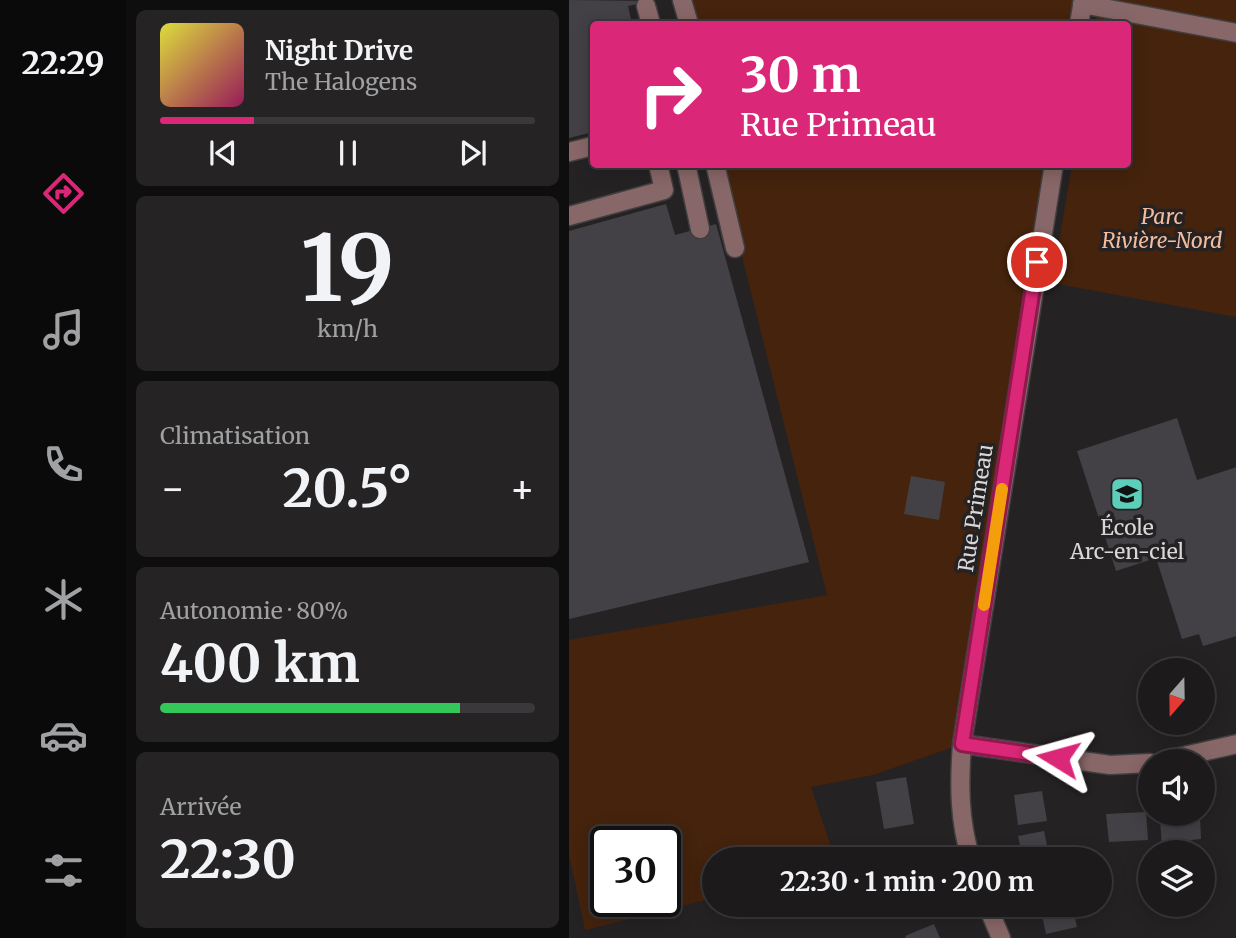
<!DOCTYPE html>
<html lang="fr">
<meta charset="utf-8">
<style>
:root{--surface:#1c1a1b;--page:#252324;--text:#f1f3f6;--muted:#a0a1a3;--line:#3a383a;--accent:#db2777}
body{margin:0;font-family:Merriweather,serif;background:var(--page);color:var(--text);height:100vh;display:flex;flex-direction:column;font-size:26px;white-space:nowrap}
*{box-sizing:border-box;margin:0}
p{font-size:23px;color:var(--muted)}
.icon{flex:none;width:38px;height:38px;fill:none;stroke:currentColor;stroke-width:2;stroke-linecap:round;stroke-linejoin:round}
.map{position:relative;flex:1;overflow:hidden}
.side{display:flex;flex-direction:column;gap:10px;padding:10px;background:#0f0e0f;width:443px}
.side>*{flex:none}
.guide{position:absolute;left:21px;top:21px;width:541px;height:147px;border-radius:7px;box-shadow:0 4px 18px #0003,0 0 0 2px var(--line);background:#db2777;color:#fff;overflow:hidden}
.needle{width:46px;rotate:200deg}
.fabs{position:absolute;left:569px;top:658px;display:grid;gap:14px}
.fabs a{display:grid;place-items:center;width:77px;height:77px;border-radius:50%;background:var(--surface);box-shadow:0 4px 18px #0003,0 0 0 2px var(--line);font-size:35px}
.speed{position:absolute;left:21px;top:826px;display:flex;gap:14px;font-size:35px;font-weight:700;text-align:center}
.speed>*{display:grid;place-content:center;width:91px;height:91px;border-radius:50%;background:var(--surface);box-shadow:0 4px 18px #0003,0 0 0 2px var(--line);line-height:1}
.speed .limit{border:4px solid #111;border-radius:10px;background:#fff;color:#111}
.pin{position:absolute;display:grid;place-items:center;width:60px;height:60px;color:#fff;margin:-30px;border:4px solid #fff;border-radius:50%;box-shadow:0 2px 7px #0007}
.me{position:absolute;width:77px;margin:-38px;rotate:278deg;stroke-linejoin:round;filter:drop-shadow(0 0 5px #0008)}
.turn{display:flex;align-items:center;gap:24px;height:147px;padding:0 35px;font-size:32px}
.turn .icon{width:91px;height:91px;stroke-width:2.5}
.turn b{display:block;font-size:49px;line-height:60px}
.big{font-size:52px;font-weight:700;line-height:1.1}
.side .card{flex:1;display:flex;flex-direction:column;justify-content:center;gap:10px;min-width:0;padding:0 24px;border-radius:10px;background:var(--page)}
.side .dial{align-items:center;gap:0}
.dial b{font-size:91px;line-height:1}
.song{display:flex;align-items:center;gap:21px}
.cover{width:84px;height:84px;border-radius:10px;background:linear-gradient(135deg,hsl(60 70% 55%),hsl(330 70% 35%))}
.played{height:7px;border-radius:4px;background:linear-gradient(90deg,var(--accent) 25%,var(--line) 25%)}
.keys{display:flex;justify-content:space-around;direction:ltr}
.heat{display:flex;justify-content:space-between;align-items:center;font-size:38px;direction:ltr}
.charge{height:10px;border-radius:5px;background:linear-gradient(90deg,#34c759 80%,var(--line) 0)}
.trip{position:absolute;left:133px;top:847px;width:410px;height:70px;border-radius:35px;background:var(--surface);box-shadow:0 4px 18px #0003,0 0 0 2px var(--line);font-weight:700;line-height:70px;text-align:center}
main{display:flex;flex:1;min-height:0}
.tab-bar{display:flex;flex-direction:column;width:126px;justify-content:space-around;align-items:center;background:#0b0a0b;color:var(--muted)}
.tab-bar .icon{width:49px;height:49px}
.tab-bar .active{color:var(--accent)}
.tab-bar b{font-size:32px;color:var(--text)}
.map>svg:first-child{display:block}
.green{fill:#45230d;fill-rule:evenodd}
.building{fill:#434145}
.lines{fill:none;stroke-linecap:round;stroke-linejoin:round}
.minor-casing{stroke:#423f41;stroke-width:21}
.minor{stroke:#886768;stroke-width:18}
.route-casing{stroke:#8e194d;stroke-width:18}
.route{stroke:#db2777;stroke-width:12}
.slow{stroke:#f59e0b;stroke-width:12}
.labels{text-anchor:middle;stroke-width:7;stroke-linejoin:round;paint-order:stroke}
.park-label{font-size:21px;font-style:italic;fill:#f3bc9f;stroke:#252224}
.street-label{font-size:21px;fill:#dad7d9;stroke:#252224}
.poi-label{font-size:21px;fill:#dad7d9;stroke:#252224}
</style>
<main>
<nav class="tab-bar">
<b>22:29</b>
<svg class="icon active" aria-label="directions" viewBox="0 0 24 24"><path d="M12 3l9 9-9 9-9-9zM9 14v-3h6M13 9l2 2-2 2"/></svg>
<svg class="icon" aria-label="music" viewBox="0 0 24 24"><path d="M9 18V5l10-2v13"/><circle cx="6" cy="18" r="3"/><circle cx="16" cy="16" r="3"/></svg>
<svg class="icon" aria-label="phone" viewBox="0 0 24 24"><path d="M5 4h4l2 5-3 2q2 4 5 5l2-3 5 2v4C11 20 4 13 5 4z"/></svg>
<svg class="icon" aria-label="climate" viewBox="0 0 24 24"><path d="M12 3v18M4 7l16 10M4 17L20 7"/></svg>
<svg class="icon" aria-label="car" viewBox="0 0 24 24"><path d="M5 17H2v-5l4-1 3-4h7l3 4 3 1v5h-3M9 17h6M6 11h13"/><circle cx="7" cy="17" r="2"/><circle cx="17" cy="17" r="2"/></svg>
<svg class="icon" aria-label="filters" viewBox="0 0 24 24"><path d="M4 7h16M4 17h16"/><circle cx="9" cy="7" r="2"/><circle cx="15" cy="17" r="2"/></svg>
</nav>
<section class="side">
<div class="card">
<div class="song"><i class="cover"></i><div><b>Night Drive</b><p>The Halogens</p></div></div>
<div class="played"></div>
<div class="keys"><svg class="icon" aria-label="previous" viewBox="0 0 24 24"><path d="M18 5L8 12l10 7zM5 5v14"/></svg><svg class="icon" aria-label="pause" viewBox="0 0 24 24"><path d="M8 5v14M16 5v14"/></svg><svg class="icon" aria-label="next" viewBox="0 0 24 24"><path d="M6 5l10 7-10 7zM19 5v14"/></svg></div>
</div>
<div class="card dial"><b>19</b><p>km/h</p></div>
<div class="card"><p>Climatisation</p>
<div class="heat"><a>−</a><b class="big">20.5°</b><a>+</a></div>
</div>
<div class="card"><p>Autonomie · 80%</p><b class="big">400 km</b><div class="charge"></div></div>
<div class="card"><p>Arrivée</p><b class="big">22:30</b></div>
</section>
<div class="map">
<svg width="668" height="938" viewBox="0 0 668 938">
<rect width="100%" height="100%" fill="#252224"/>
<path class="green" d="M 108,0 L 520,0 L 516,24 L 114,24 Z
M 531,0 L 667,0 L 667,317 L 483,283 L 503,165 L 558,164 L 558,24 L 526,24 Z
M 150,165 L 492,165 L 393,744 L 304,775 L 242,787 L 266,859 L 145,859 L 145,898 L 16,930 L 0,854 L 0,640 L 258,595 ZM 37,842 L 96,842 L 96,901 L 37,901 Z"/>
<path class="building" d="M 0,0 L 83,1 L 59,6 L 63,24 L 24,24 L 24,132 L 0,138 Z
M 97,204 L 106,235 L 147,224 L 240,562 L 0,619 L 0,231 Z
M 608,418 L 628,480 L 668,467 L 668,636 L 634,646 L 630,634 L 613,639 L 587,558 L 547,571 L 508,451 Z
M 342,476 L 376,482 L 370,520 L 335,514 Z
M 337,777 L 345,824 L 315,829 L 307,782 Z
M 473,791 L 478,821 L 449,825 L 445,795 Z
M 577,812 L 579,840 L 540,842 L 537,814 Z
M 618,814 L 618,818 L 631,817 L 632,839 L 622,840 L 622,845 L 593,847 L 591,820 L 594,820 L 594,816 Z
M 475,831 L 481,859 L 454,859 L 449,836 Z
M 336,847 L 341,859 L 303,859 Z
M 324,905 L 358,905 L 359,907 L 329,918 Z
M 471,905 L 503,905 L 508,927 L 477,934 L 473,915 L 484,912 L 483,908 L 472,910 Z
M 365,924 L 371,938 L 337,938 L 336,936 Z"/>
<g class="lines">
<defs>
<path id="minor" d="M 113,0 L 120,24
M 513,4 L 668,33
M 77,6 L 82,24
M 510,24 L 514,0
M 0,152 L 24,146
M 117,164 L 131,229
M 146,164 L 166,248
M 0,216 L 95,190 L 89,164
M 393,744 L 541,765 L 581,763
M 593,761 L 668,744
M 402,859 C 390,821 390,784 393,744 L 485,164
M 418,905 L 432,938"/>
</defs>
<use href="#minor" class="minor-casing"/>
<use href="#minor" class="minor"/>
</g>
<g class="lines">
<defs>
<path id="route" d="M 468,262 L 393,744 L 489,758"/>
</defs>
<use href="#route" class="route-casing"/>
<use href="#route" class="route"/>
<path class="slow" d="M 415,605 L 433,489"/>
</g>
<defs>
<symbol id="school-square" viewBox="-11 -11 22 22"><rect x="-9" y="-9" width="18" height="18" rx="4" fill="#5dceb9" stroke="#252224"/><path d="M0-5L7-2L0 1L-7-2ZM-4 1L0 2.5L4 1V4Q0 6-4 4Z" fill="#111"/></symbol>
</defs>
<g fill-rule="evenodd">
<use href="#school-square" x="539" y="475" width="38" height="38"/>
</g>
<g class="labels">
<g class="park-label">
<text x="593" y="224">Parc<tspan x="593" dy="24">Rivière-Nord</tspan></text>
</g>
<g class="street-label">
<text transform="translate(407 508) rotate(-81)" y="7">Rue Primeau</text>
</g>
<g class="poi-label">
<text x="558" y="535">École<tspan x="558" dy="24">Arc-en-ciel</tspan></text>
</g>
</g>
</svg>
<div class="fabs">
<a><svg class="needle" viewBox="-14 -14 28 28"><path d="M0-13l5 13h-10z" fill="#e53935"/><path d="M0 13l5-13h-10z" fill="#a0a1a3"/></svg></a>
<a><svg class="icon" aria-label="sound" viewBox="0 0 24 24"><path d="M4 9h4l5-4v14l-5-4H4zM17 9q2 3 0 6"/></svg></a>
<a><svg class="icon" aria-label="layers" viewBox="0 0 24 24"><path d="M12 4l9 5-9 5-9-5zM3 14l9 5 9-5"/></svg></a>
</div>
<div class="speed"><div class="limit">30</div></div>
<div class="pin" style="left:468px;top:262px;background:#d93025"><svg class="icon" aria-label="arrive" viewBox="0 0 24 24"><path d="M6 21V4h12l-3 4 3 4H6"/></svg></div>
<svg class="me" style="left:489px;top:758px" viewBox="-20 -20 40 40"><path d="M0-17L14 15 0 8-14 15z" fill="#db2777" stroke="#fff" stroke-width="4"/></svg>
<div class="trip">22:30 · 1 min · 200 m</div>
<div class="guide">
<div class="turn"><svg class="icon" aria-label="right" viewBox="0 0 24 24"><path d="M7 20v-9h11M14 6l5 5-5 5"/></svg><div><b>30 m</b>Rue Primeau</div></div>
</div>
</div>
</main>
